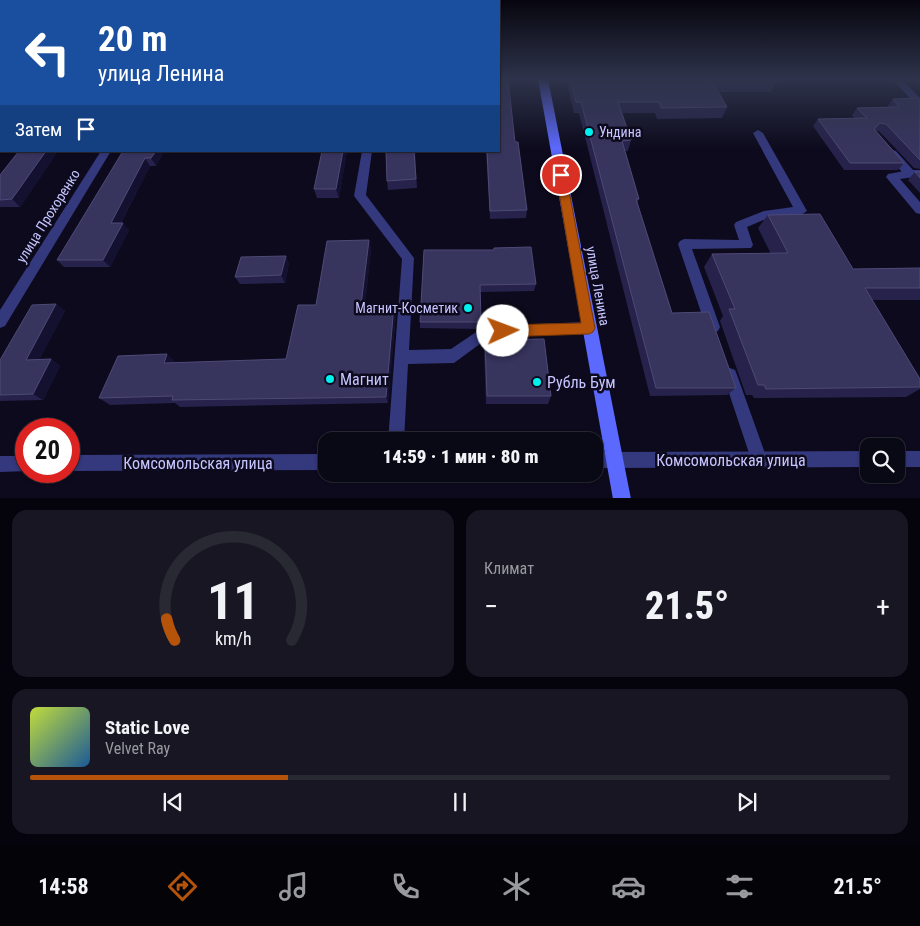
<!DOCTYPE html>
<html lang="ru">
<meta charset="utf-8">
<style>
:root{--surface:#090815;--page:#171622;--text:#f1f3f6;--muted:#999aa0;--line:#292934;--accent:#b45309}
body{margin:0;font-family:"Roboto Condensed",sans-serif;background:var(--page);color:var(--text);height:100vh;display:flex;flex-direction:column;font-size:19px;white-space:nowrap}
*{box-sizing:border-box;margin:0}
p{font-size:16px;color:var(--muted)}
.icon{flex:none;width:28px;height:28px;fill:none;stroke:currentColor;stroke-width:2;stroke-linecap:round;stroke-linejoin:round}
.map{position:relative;height:498px;overflow:hidden}
.side{display:flex;flex-direction:column;gap:12px;padding:12px;background:#05040c;flex:1}
.side>*{flex:none}
.top-card{position:absolute;left:0px;top:0px;width:500px;height:152px;box-shadow:0 1px 4px #0004,0 0 0 1px var(--line);background:#1a4fa0;color:#fff;overflow:hidden}
.tools{position:absolute;left:860px;top:438px;display:grid;gap:10px}
.tools a{display:grid;place-items:center;width:45px;height:45px;border-radius:10px;background:var(--surface);box-shadow:0 1px 4px #0004,0 0 0 1px var(--line);font-size:25px}
.speed{position:absolute;left:15px;top:418px;display:flex;gap:10px;font-size:25px;font-weight:700;text-align:center}
.speed>*{display:grid;place-content:center;width:65px;height:65px;border-radius:50%;background:var(--surface);box-shadow:0 1px 4px #0004,0 0 0 1px var(--line);line-height:1}
.speed .limit{border:8px solid #d22;background:#fff;color:#111}
.pin{position:absolute;display:grid;place-items:center;width:42px;height:42px;color:#fff;margin:-21px;border:2px solid #fff;border-radius:50%;box-shadow:0 1px 5px #0007}
.me{position:absolute;width:55px;margin:-28px;rotate:88deg;stroke-linejoin:round;filter:drop-shadow(0 0 4px #0008)}
.turn{display:flex;align-items:center;gap:18px;height:105px;padding:0 15px;font-size:22px}
.turn .icon{width:65px;height:65px;stroke-width:2.5}
.turn b{display:block;font-size:35px;line-height:42px}
.then{display:flex;align-items:center;height:48px;padding:0 15px;background:#0003;gap:10px;font-size:19px}
.big{font-size:38px;font-weight:800;line-height:1.1}
.side .widget{flex:1;display:flex;flex-direction:column;justify-content:center;gap:8px;min-width:0;padding:0 18px;border-radius:15px;background:var(--page)}
.side .dial{align-items:center;gap:0}
.dial svg{height:130px;overflow:visible;fill:none;stroke:var(--line);stroke-width:7;stroke-linecap:round;text-anchor:middle}
.dial text{fill:var(--text);stroke:none}
.song{display:flex;align-items:center;gap:15px}
.cover{width:60px;height:60px;border-radius:8px;background:linear-gradient(135deg,hsl(70 70% 55%),hsl(210 70% 35%))}
.played{height:5px;border-radius:2px;background:linear-gradient(90deg,var(--accent) 30%,var(--line) 30%)}
.keys{display:flex;justify-content:space-around;direction:ltr}
.heat{display:flex;justify-content:space-between;align-items:center;font-size:28px;direction:ltr}
.side .tiles{flex:1;display:grid;gap:12px;grid-template-columns:1fr 1fr}
.widget:last-child{grid-column:span 2}
.trip{position:absolute;left:318px;top:432px;width:285px;height:50px;border-radius:15px;background:var(--surface);box-shadow:0 1px 4px #0004,0 0 0 1px var(--line);font-weight:800;line-height:50px;text-align:center}
.dock{display:flex;height:80px;justify-content:space-around;align-items:center;background:#040308;color:var(--muted)}
.dock .icon{width:35px;height:35px}
.dock .current{color:var(--accent)}
.dock b{font-size:22px;color:var(--text)}
.map>svg:first-child{display:block}
.lines{fill:none;stroke-linecap:round;stroke-linejoin:round}
.service{fill:#34387c;fill-rule:evenodd}
.minor{fill:#34387c;fill-rule:evenodd}
.secondary{fill:#5c69ff;fill-rule:evenodd}
.wall{fill:#26224b}
.shaded-wall{fill:#141130}
.building{fill:#37345e;stroke:#4e4a77}
.route{fill:#b45309;stroke:#753606}
.poi-dot{fill:#00f0ef;stroke:#0c0a1c;stroke-width:2}
.labels{text-anchor:middle;stroke-width:5;stroke-linejoin:round;paint-order:stroke}
.poi-label{font-size:14px;fill:#c6c5ff;stroke:#0c0a1c;text-anchor:start}
.street-label{font-size:14px;fill:#c6c5ff;stroke:#0c0a1c}
.near-poi-label{font-size:16px;fill:#c6c5ff;stroke:#0c0a1c;text-anchor:start}
.near-street-label{font-size:16px;fill:#c6c5ff;stroke:#0c0a1c}
</style>
<div class="map">
<svg width="920" height="499" viewBox="0 0 920 499">
<rect width="100%" height="100%" fill="#0c0a1c"/>
<g class="lines">
<path class="service" d="M 892,79 L 901,79 L 920,98 L 920,107 L 917,106 Z
M 758,130 L 763,133 L 807,211 L 801,215 L 766,219 L 747,227 L 753,245 L 751,248 L 692,249 L 720,327 L 718,331 L 713,333 L 708,331 L 706,327 L 678,244 L 680,241 L 684,239 L 739,240 L 734,225 L 736,222 L 764,211 L 793,207 L 753,133 Z
M 362,151 L 372,151 L 366,195 L 414,258 L 409,350 L 451,349 L 485,326 L 589,322 L 594,324 L 596,328 L 594,332 L 488,338 L 454,363 L 408,364 L 404,441 L 388,441 L 402,259 L 354,196 Z
M 910,170 L 914,171 L 916,174 L 914,177 L 900,179 L 920,202 L 920,214 L 916,213 L 886,177 L 888,174 Z
M 730,368 L 735,370 L 737,375 L 767,459 L 765,465 L 759,467 L 753,465 L 723,375 L 725,370 Z"/>
<path class="minor" d="M 892,150 L 896,151 L 913,170 L 920,170 L 920,178 L 906,177 L 887,154 Z
M 101,151 L 111,151 L 5,326 L 0,328 L 0,310 Z
M 869,451 L 869,467 L 594,468 L 594,452 Z
M 896,451 L 920,451 L 920,467 L 896,467 Z
M 326,454 L 326,470 L 69,471 L 69,455 Z
M 0,456 L 26,456 L 26,471 L 29,471 L 0,472 Z"/>
<path class="secondary" d="M 538,79 L 548,79 L 631,499 L 613,499 Z"/>
</g>
<path class="wall" d="M 566,79 L 692,79 L 694,83 L 697,84 L 695,79 L 775,79 L 777,81 L 771,92 L 718,92 L 727,107 L 722,118 L 657,119 L 655,113 L 622,113 L 631,140 L 628,151 L 625,151 L 639,199 L 637,204 L 672,313 L 736,388 L 727,395 L 650,396 L 579,113 L 574,113 Z
M 913,79 L 920,79 L 920,86 Z
M 920,98 L 920,169 L 914,168 L 879,131 L 876,131 L 904,163 L 898,170 L 844,170 L 813,126 L 818,119 L 855,119 L 852,115 L 857,108 L 887,107 L 893,99 Z
M 515,142 L 527,210 L 526,218 L 490,219 L 486,151 L 499,151 Z
M 19,151 L 55,151 L 54,152 L 56,154 L 20,207 L 0,207 L 0,175 Z
M 123,151 L 164,151 L 156,166 L 150,166 L 121,223 L 129,230 L 110,267 L 64,267 L 57,260 Z
M 347,151 L 339,198 L 317,198 L 314,189 Z
M 415,151 L 417,188 L 388,190 L 387,181 Z
M 915,172 L 920,172 L 920,193 L 908,180 Z
M 768,215 L 853,269 L 920,268 L 920,300 L 872,300 L 920,379 L 920,389 L 906,397 L 754,398 L 752,395 L 746,395 L 720,321 L 723,316 L 704,267 L 712,254 L 771,254 L 758,228 Z
M 369,240 L 371,249 L 365,305 L 396,313 L 388,403 L 180,407 L 175,403 L 110,405 L 99,398 L 175,362 L 174,363 L 286,359 L 316,305 Z
M 424,250 L 536,284 L 534,291 L 480,292 L 480,327 L 478,329 L 420,328 L 420,322 Z
M 289,263 L 285,283 L 240,284 L 235,277 Z
M 56,304 L 65,311 L 39,360 L 51,359 L 60,366 L 43,400 L 0,401 L 0,360 Z
M 485,340 L 551,396 L 548,404 L 486,404 L 484,349 Z"/>
<path class="shaded-wall" d="M 46,151 L 55,151 L 54,152 L 56,154 L 20,207 L 12,199 Z
M 156,151 L 164,151 L 156,166 L 151,158 Z
M 343,151 L 347,151 L 339,198 L 336,189 Z
M 145,158 L 150,166 L 117,230 L 111,223 Z
M 123,223 L 129,230 L 110,267 L 103,260 Z
M 369,240 L 371,249 L 364,313 L 361,305 Z
M 286,256 L 289,263 L 285,283 L 281,275 Z
M 56,304 L 65,311 L 36,366 L 26,360 Z
M 394,305 L 396,313 L 388,403 L 386,397 Z
M 481,320 L 480,327 L 478,329 L 478,322 Z
M 167,354 L 175,362 L 172,370 L 164,363 Z
M 51,359 L 60,366 L 43,400 L 33,394 Z"/>
<path class="building" d="M 499,79 L 508,79 L 515,142 L 518,142 L 527,210 L 490,211 L 487,151 L 499,151 Z
M 570,79 L 692,79 L 694,83 L 702,84 L 705,82 L 704,79 L 775,79 L 777,81 L 712,81 L 727,107 L 661,108 L 659,102 L 618,102 L 631,140 L 622,141 L 639,199 L 636,199 L 672,313 L 709,312 L 736,388 L 656,388 L 581,102 L 576,102 Z
M 920,98 L 920,160 L 886,124 L 880,123 L 874,129 L 904,163 L 850,163 L 818,119 L 867,118 L 857,108 L 899,107 L 893,99 Z
M 19,151 L 46,151 L 12,199 L 0,200 L 0,175 Z
M 123,151 L 156,151 L 151,158 L 145,158 L 111,223 L 123,223 L 103,260 L 57,260 Z
M 322,151 L 343,151 L 336,189 L 314,189 Z
M 386,151 L 414,151 L 416,179 L 387,181 Z
M 915,172 L 920,172 L 920,178 Z
M 820,214 L 853,269 L 920,268 L 920,288 L 865,288 L 920,379 L 920,387 L 766,389 L 764,385 L 758,385 L 729,309 L 735,309 L 712,254 L 788,253 L 768,215 Z
M 369,240 L 361,305 L 394,305 L 386,397 L 172,400 L 173,396 L 99,398 L 118,356 L 167,354 L 164,363 L 286,359 L 298,305 L 316,305 L 327,241 Z
M 531,247 L 536,284 L 480,285 L 481,320 L 478,322 L 420,322 L 424,250 L 494,250 L 494,248 Z
M 286,256 L 281,275 L 235,277 L 241,257 Z
M 56,304 L 26,360 L 51,359 L 33,394 L 0,395 L 0,360 L 32,305 Z
M 544,339 L 551,396 L 487,396 L 485,340 Z"/>
<linearGradient id="sky" x2="0" y2="1"><stop stop-color="#07060f"/><stop offset="0.53" stop-color="#2e334b"/><stop offset="1" stop-color="#2e334b" stop-opacity="0"/></linearGradient>
<rect width="920" height="149" fill="url(#sky)"/>
<path class="route" d="M 561,172 L 566,175 L 595,328 L 593,332 L 589,334 L 503,337 L 499,335 L 497,331 L 499,327 L 503,325 L 581,323 L 556,175 Z"/>
<g class="poi-dot">
<circle cx="589" cy="132" r="5"/>
<circle cx="468" cy="308" r="5"/>
<circle cx="330" cy="379" r="5"/>
<circle cx="537" cy="382" r="5"/>
</g>
<g class="labels">
<g class="poi-label">
<text x="599" y="137">Ундина</text>
<text x="458" y="313" text-anchor="end">Магнит-Косметик</text>
</g>
<g class="street-label">
<text transform="translate(48 216) rotate(-58)" y="5">улица Прохоренко</text>
<text transform="translate(598 286) rotate(80)" y="5">улица Ленина</text>
</g>
<g class="near-poi-label">
<text x="340" y="385">Магнит</text>
<text x="547" y="388">Рубль Бум</text>
</g>
<g class="near-street-label">
<text x="731" y="466">Комсомольская улица</text>
<text x="198" y="469">Комсомольская улица</text>
</g>
</g>
</svg>
<div class="tools">
<a><svg class="icon" aria-label="search" viewBox="0 0 24 24"><circle cx="10" cy="10" r="6"/><path d="M15 15l6 6"/></svg></a>
</div>
<div class="speed"><div class="limit">20</div></div>
<div class="pin" style="left:561px;top:175px;background:#d93025"><svg class="icon" aria-label="arrive" viewBox="0 0 24 24"><path d="M6 21V4h12l-3 4 3 4H6"/></svg></div>
<svg class="me" style="left:503px;top:331px" viewBox="-20 -20 40 40"><circle r="19" fill="#fff"/><path d="M0-13L10 11 0 6-10 11z" fill="#b45309"/></svg>
<div class="trip">14:59 · 1 мин · 80 m</div>
<div class="top-card">
<div class="turn"><svg class="icon" aria-label="left" viewBox="0 0 24 24"><path d="M17 20v-9H6M10 6l-5 5 5 5"/></svg><div><b>20 m</b>улица Ленина</div></div>
<div class="then">Затем<svg class="icon" aria-label="arrive" viewBox="0 0 24 24"><path d="M6 21V4h12l-3 4 3 4H6"/></svg></div>
</div>
</div>
<section class="side">
<div class="tiles">
<div class="widget dial"><svg viewBox="0 0 100 80">
<path d="M14 69A42 42 0 1 1 86 69"/>
<path d="M14 69A42 42 0 0 1 9 56" stroke="#b45309"/>
<text x="50" y="56" font-size="32" font-weight="700">11</text>
<text x="50" y="72" font-size="11">km/h</text>
</svg></div>
<div class="widget"><p>Климат</p>
<div class="heat"><a>−</a><b class="big">21.5°</b><a>+</a></div>
</div>
<div class="widget">
<div class="song"><i class="cover"></i><div><b>Static Love</b><p>Velvet Ray</p></div></div>
<div class="played"></div>
<div class="keys"><svg class="icon" aria-label="previous" viewBox="0 0 24 24"><path d="M18 5L8 12l10 7zM5 5v14"/></svg><svg class="icon" aria-label="pause" viewBox="0 0 24 24"><path d="M8 5v14M16 5v14"/></svg><svg class="icon" aria-label="next" viewBox="0 0 24 24"><path d="M6 5l10 7-10 7zM19 5v14"/></svg></div>
</div>
</div>
</section>
<nav class="dock">
<b>14:58</b>
<svg class="icon current" aria-label="directions" viewBox="0 0 24 24"><path d="M12 3l9 9-9 9-9-9zM9 14v-3h6M13 9l2 2-2 2"/></svg>
<svg class="icon" aria-label="music" viewBox="0 0 24 24"><path d="M9 18V5l10-2v13"/><circle cx="6" cy="18" r="3"/><circle cx="16" cy="16" r="3"/></svg>
<svg class="icon" aria-label="phone" viewBox="0 0 24 24"><path d="M5 4h4l2 5-3 2q2 4 5 5l2-3 5 2v4C11 20 4 13 5 4z"/></svg>
<svg class="icon" aria-label="climate" viewBox="0 0 24 24"><path d="M12 3v18M4 7l16 10M4 17L20 7"/></svg>
<svg class="icon" aria-label="car" viewBox="0 0 24 24"><path d="M5 17H2v-5l4-1 3-4h7l3 4 3 1v5h-3M9 17h6M6 11h13"/><circle cx="7" cy="17" r="2"/><circle cx="17" cy="17" r="2"/></svg>
<svg class="icon" aria-label="filters" viewBox="0 0 24 24"><path d="M4 7h16M4 17h16"/><circle cx="9" cy="7" r="2"/><circle cx="15" cy="17" r="2"/></svg>
<b>21.5°</b>
</nav>
